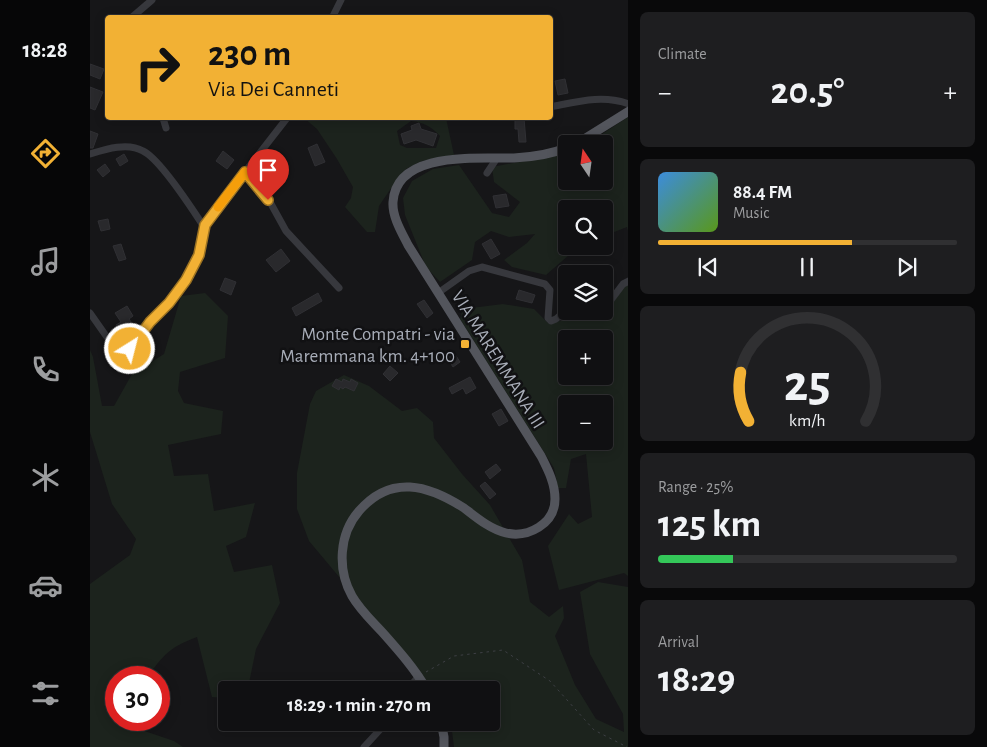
<!DOCTYPE html>
<meta charset="utf-8">
<style>
:root{--surface:#101012;--page:#1e1e20;--text:#f1f3f6;--muted:#9c9d9f;--line:#303032;--accent:#f2b134}
body{margin:0;font-family:"Alegreya Sans",sans-serif;background:var(--page);color:var(--text);height:100vh;display:flex;flex-direction:column;font-size:19px;white-space:nowrap}
*{box-sizing:border-box;margin:0}
p{font-size:16px;color:var(--muted)}
.icon{flex:none;width:28px;height:28px;fill:none;stroke:currentColor;stroke-width:2;stroke-linecap:round;stroke-linejoin:round}
.map{position:relative;flex:1;overflow:hidden}
.details{display:flex;flex-direction:column;gap:12px;padding:12px;background:#09090a;width:359px}
.details>*{flex:none}
.top-card{position:absolute;left:15px;top:15px;width:448px;height:105px;border-radius:5px;box-shadow:0 2px 12px #0003,0 0 0 1px var(--line);background:#f2b134;color:#111;overflow:hidden}
.needle{width:32px;rotate:347deg}
.buttons{position:absolute;left:468px;top:135px;display:grid;gap:10px}
.buttons a{display:grid;place-items:center;width:55px;height:55px;border-radius:5px;background:var(--surface);box-shadow:0 2px 12px #0003,0 0 0 1px var(--line);font-size:25px}
.speed{position:absolute;left:15px;top:666px;display:flex;gap:10px;font-size:25px;font-weight:700;text-align:center}
.speed>*{display:grid;place-content:center;width:65px;height:65px;border-radius:50%;background:var(--surface);box-shadow:0 2px 12px #0003,0 0 0 1px var(--line);line-height:1}
.speed .limit{border:8px solid #d22;background:#fff;color:#111}
.pin{position:absolute;display:grid;place-items:center;width:42px;height:42px;color:#fff;margin:-51px -21px;border-radius:50% 50% 50% 0;rotate:-45deg;box-shadow:0 0 5px #0007}
.pin .icon{rotate:45deg}
.me{position:absolute;width:55px;margin:-28px;rotate:36deg;stroke-linejoin:round;filter:drop-shadow(0 0 4px #0008)}
.turn{display:flex;align-items:center;gap:18px;height:105px;padding:0 20px;font-size:22px}
.turn .icon{width:65px;height:65px;stroke-width:2.5}
.turn b{display:block;font-size:35px;line-height:42px}
.big{font-size:38px;font-weight:700;line-height:1.1}
.details .widget{flex:1;display:flex;flex-direction:column;justify-content:center;gap:8px;min-width:0;padding:0 18px;border-radius:8px;background:var(--page)}
.details .dial{align-items:center;gap:0}
.dial svg{height:130px;overflow:visible;fill:none;stroke:var(--line);stroke-width:7;stroke-linecap:round;text-anchor:middle}
.dial text{fill:var(--text);stroke:none}
.song{display:flex;align-items:center;gap:15px}
.cover{width:60px;height:60px;border-radius:8px;background:linear-gradient(135deg,hsl(210 70% 55%),hsl(90 70% 35%))}
.played{height:5px;border-radius:2px;background:linear-gradient(90deg,var(--accent) 65%,var(--line) 65%)}
.keys{display:flex;justify-content:space-around;direction:ltr}
.heat{display:flex;justify-content:space-between;align-items:center;font-size:28px;direction:ltr}
.charge{height:8px;border-radius:4px;background:linear-gradient(90deg,#34c759 25%,var(--line) 0)}
.trip{position:absolute;left:128px;top:681px;width:282px;height:50px;border-radius:5px;background:var(--surface);box-shadow:0 2px 12px #0003,0 0 0 1px var(--line);font-weight:700;line-height:50px;text-align:center}
main{display:flex;flex:1;min-height:0}
.dock{display:flex;flex-direction:column;width:90px;justify-content:space-around;align-items:center;background:#060607;color:var(--muted)}
.dock .icon{width:35px;height:35px}
.dock .active{color:var(--accent)}
.dock b{font-size:22px;color:var(--text)}
.map>svg:first-child{display:block}
.green{fill:#1c231d;fill-rule:evenodd}
.building{fill:#29292c;stroke:#303034}
.lines{fill:none;stroke-linecap:round;stroke-linejoin:round}
.path{stroke:#3d3f44;stroke-width:1;stroke-dasharray:2.5 4;stroke-linecap:butt}
.minor{stroke:#37383d;stroke-width:7}
.major{stroke:#53555c;stroke-width:9}
.route-casing{stroke:#9d7322;stroke-width:12}
.route{stroke:#f2b134;stroke-width:9}
.slow{stroke:#f59e0b;stroke-width:9}
.poi-dot{fill:#f2b134;stroke:#111113;stroke-width:2}
.labels{text-anchor:middle;stroke-width:5;stroke-linejoin:round;paint-order:stroke}
.poi-label{font-size:19px;fill:#a8adb8;stroke:#111113;text-anchor:end}
.street-label{font-size:19px;fill:#a8adb8;stroke:#111113}
</style>
<main>
<nav class="dock">
<b>18:28</b>
<svg class="icon active" aria-label="directions" viewBox="0 0 24 24"><path d="M12 3l9 9-9 9-9-9zM9 14v-3h6M13 9l2 2-2 2"/></svg>
<svg class="icon" aria-label="music" viewBox="0 0 24 24"><path d="M9 18V5l10-2v13"/><circle cx="6" cy="18" r="3"/><circle cx="16" cy="16" r="3"/></svg>
<svg class="icon" aria-label="phone" viewBox="0 0 24 24"><path d="M5 4h4l2 5-3 2q2 4 5 5l2-3 5 2v4C11 20 4 13 5 4z"/></svg>
<svg class="icon" aria-label="climate" viewBox="0 0 24 24"><path d="M12 3v18M4 7l16 10M4 17L20 7"/></svg>
<svg class="icon" aria-label="car" viewBox="0 0 24 24"><path d="M5 17H2v-5l4-1 3-4h7l3 4 3 1v5h-3M9 17h6M6 11h13"/><circle cx="7" cy="17" r="2"/><circle cx="17" cy="17" r="2"/></svg>
<svg class="icon" aria-label="filters" viewBox="0 0 24 24"><path d="M4 7h16M4 17h16"/><circle cx="9" cy="7" r="2"/><circle cx="15" cy="17" r="2"/></svg>
</nav>
<div class="map">
<svg width="539" height="747" viewBox="0 0 539 747">
<rect width="100%" height="100%" fill="#161618"/>
<path class="green" d="M 538,117 L 538,231 L 537,227 L 514,236 L 514,209 L 476,209 L 476,246 L 496,246 L 479,255 L 456,275 L 422,267 L 414,260 L 437,243 L 445,234 L 419,237 L 401,231 L 385,242 L 382,260 L 350,282 L 336,267 L 315,215 L 313,198 L 322,181 L 343,169 L 369,165 L 402,213 L 419,217 L 430,202 L 404,182 L 402,167 L 476,153 L 476,181 L 514,181 L 514,144 L 497,144 Z
M 214,118 L 356,118 L 364,155 L 332,161 L 316,169 L 306,181 L 289,206 L 285,232 L 277,232 L 255,207 L 261,198 L 263,187 L 247,159 L 227,129 ZM 321,121 C 333,122 342,127 350,136 L 346,148 L 317,148 L 310,145 L 307,131 Z
M 538,280 L 538,576 L 534,573 L 469,590 L 458,546 L 479,514 L 488,524 L 502,517 L 496,454 L 481,459 L 476,488 L 468,488 L 464,468 L 370,319 L 373,309 L 413,304 L 444,309 L 458,323 L 515,314 ZM 476,339 L 514,339 L 514,376 L 476,376 ZM 476,404 L 514,404 L 514,441 L 476,441 Z
M 115,293 L 138,316 L 135,358 L 90,372 L 88,391 L 94,403 L 133,411 L 131,434 L 78,445 L 84,476 L 118,474 L 124,511 L 165,503 L 156,537 L 136,546 L 144,572 L 182,565 L 190,603 L 166,649 L 158,688 L 155,690 L 136,690 L 136,698 L 122,697 L 107,637 C 78,648 75,654 57,677 L 26,678 L 25,721 L 84,741 L 93,747 L 0,747 L 0,584 L 40,555 L 46,539 L 22,504 L 0,432 L 0,350 L 3,357 L 12,406 L 24,406 L 42,374 L 74,354 L 91,296 Z
M 254,375 L 279,386 L 312,411 L 327,408 L 343,422 L 344,438 L 372,474 L 400,505 L 432,560 L 440,602 L 459,617 L 473,606 L 474,618 L 465,636 L 485,685 L 506,719 L 534,732 L 533,714 L 500,654 L 490,592 L 508,582 L 538,587 L 538,747 L 364,747 L 361,723 L 401,722 L 401,690 L 344,690 L 219,541 L 207,509 L 207,473 L 220,404 L 226,391 Z"/>
<path class="building" d="M 0,64 L 14,69 L 10,79 L 0,75 Z
M 475,79 L 478,93 L 468,95 L 465,81 Z
M 0,87 L 13,92 L 5,110 L 0,108 Z
M 425,118 L 434,118 L 436,142 L 429,142 L 428,129 L 425,129 Z
M 329,123 L 331,129 L 347,134 L 343,146 L 326,140 L 314,144 L 311,134 L 322,130 L 321,126 Z
M 0,131 L 8,134 L 3,148 L 0,148 Z
M 227,144 L 235,162 L 225,166 L 218,148 Z
M 133,151 L 144,160 L 137,169 L 126,161 Z
M 34,154 L 38,161 L 30,166 L 26,159 Z
M 15,164 L 20,171 L 13,177 L 7,170 Z
M 416,194 L 419,206 L 406,208 L 403,196 Z
M 18,219 L 20,229 L 11,231 L 8,221 Z
M 401,239 L 410,254 L 401,259 L 392,244 Z
M 31,244 L 36,259 L 29,261 L 23,246 Z
M 191,249 L 200,261 L 186,272 L 176,260 Z
M 135,278 L 146,282 L 141,295 L 130,290 Z
M 429,290 L 445,295 L 442,303 L 426,299 Z
M 228,293 L 232,301 L 206,316 L 202,308 Z
M 334,300 L 343,313 L 337,318 L 327,304 Z
M 37,306 L 43,316 L 39,319 L 44,326 L 31,334 L 26,325 L 31,322 L 25,313 Z
M 363,351 L 370,362 L 363,367 L 356,356 Z
M 300,366 L 308,373 L 300,381 L 293,374 Z
M 380,377 L 386,388 L 376,394 L 373,388 L 362,394 L 359,388 Z
M 246,379 L 252,382 L 253,379 L 260,382 L 261,379 L 268,383 L 264,391 L 255,387 L 253,389 L 250,387 L 249,390 L 242,386 Z
M 411,409 L 418,421 L 409,426 L 402,414 Z
M 406,464 L 411,470 L 400,479 L 395,472 Z
M 395,482 L 406,494 L 400,499 L 390,486 Z"/>
<g class="lines">
<path class="path" d="M 336,672 L 364,656 L 413,650 L 460,681 L 504,730 L 537,747"/>
<path class="minor" d="M 41,18 L 62,0
M 242,18 L 251,0
M 460,107 C 486,102 512,94 539,104
M 73,118 L 76,128
M 0,154 C 16,149 38,142 53,151 C 70,159 103,210 114,227
M 155,172 L 180,202 L 196,231 L 249,288
M 397,173 L 407,158
M 348,293 L 379,271 L 392,267 L 455,284 L 460,290 L 458,318 L 461,321 L 466,319 L 476,310
M 514,305 L 518,304 L 533,284 L 539,281
M 0,313 L 26,350 L 33,353 L 38,351 L 57,325 L 81,300 L 96,280 L 109,255 L 113,229 L 116,222 L 197,118
M 317,690 L 329,676
M 274,747 L 297,722"/>
<path class="major" d="M 486,144 L 539,111
M 337,690 C 325,669 309,651 293,633 C 282,621 270,610 262,596 C 247,569 249,534 269,511 C 301,474 338,485 374,508 C 387,518 400,529 416,533 C 438,538 465,524 465,499 C 465,483 458,470 451,456 L 318,245 C 312,233 302,217 303,202 C 306,150 389,159 424,158 C 442,157 459,155 476,148
M 351,722 L 354,737 L 354,747"/>
</g>
<g class="lines">
<defs>
<path id="route" d="M 40,349 L 60,322 L 79,303 L 96,280 L 109,255 L 115,225 L 155,172 L 178,200"/>
</defs>
<use href="#route" class="route-casing"/>
<use href="#route" class="route"/>
<path class="slow" d="M 128,207 L 155,172 L 159,177"/>
</g>
<rect class="poi-dot" x="370" y="339" width="10" height="10" rx="2.5"/>
<g class="labels">
<g class="poi-label">
<text x="365" y="340">Monte Compatri - via<tspan x="365" dy="22">Maremmana km. 4+100</tspan></text>
</g>
<g class="street-label">
<text transform="translate(409 359) rotate(58)" y="7">VIA MAREMMANA III</text>
</g>
</g>
</svg>
<div class="buttons">
<a><svg class="needle" viewBox="-14 -14 28 28"><path d="M0-13l5 13h-10z" fill="#e53935"/><path d="M0 13l5-13h-10z" fill="#9c9d9f"/></svg></a>
<a><svg class="icon" aria-label="search" viewBox="0 0 24 24"><circle cx="10" cy="10" r="6"/><path d="M15 15l6 6"/></svg></a>
<a><svg class="icon" aria-label="layers" viewBox="0 0 24 24"><path d="M12 4l9 5-9 5-9-5zM3 14l9 5 9-5"/></svg></a>
<a>+</a>
<a>−</a>
</div>
<div class="speed"><div class="limit">30</div></div>
<div class="pin" style="left:178px;top:200px;background:#d93025"><svg class="icon" aria-label="arrive" viewBox="0 0 24 24"><path d="M6 21V4h12l-3 4 3 4H6"/></svg></div>
<svg class="me" style="left:40px;top:349px" viewBox="-20 -20 40 40"><circle r="17" fill="#f2b134" stroke="#fff" stroke-width="3"/><path d="M0-11L8 9 0 5-8 9z" fill="#fff"/></svg>
<div class="trip">18:29 · 1 min · 270 m</div>
<div class="top-card">
<div class="turn"><svg class="icon" aria-label="right" viewBox="0 0 24 24"><path d="M7 20v-9h11M14 6l5 5-5 5"/></svg><div><b>230 m</b>Via Dei Canneti</div></div>
</div>
</div>
<section class="details">
<div class="widget"><p>Climate</p>
<div class="heat"><a>−</a><b class="big">20.5°</b><a>+</a></div>
</div>
<div class="widget">
<div class="song"><i class="cover"></i><div><b>88.4 FM</b><p>Music</p></div></div>
<div class="played"></div>
<div class="keys"><svg class="icon" aria-label="previous" viewBox="0 0 24 24"><path d="M18 5L8 12l10 7zM5 5v14"/></svg><svg class="icon" aria-label="pause" viewBox="0 0 24 24"><path d="M8 5v14M16 5v14"/></svg><svg class="icon" aria-label="next" viewBox="0 0 24 24"><path d="M6 5l10 7-10 7zM19 5v14"/></svg></div>
</div>
<div class="widget dial"><svg viewBox="0 0 100 80">
<path d="M14 69A42 42 0 1 1 86 69"/>
<path d="M14 69A42 42 0 0 1 9 39" stroke="#f2b134"/>
<text x="50" y="56" font-size="32" font-weight="700">25</text>
<text x="50" y="72" font-size="11">km/h</text>
</svg></div>
<div class="widget"><p>Range · 25%</p><b class="big">125 km</b><div class="charge"></div></div>
<div class="widget"><p>Arrival</p><b class="big">18:29</b></div>
</section>
</main>
